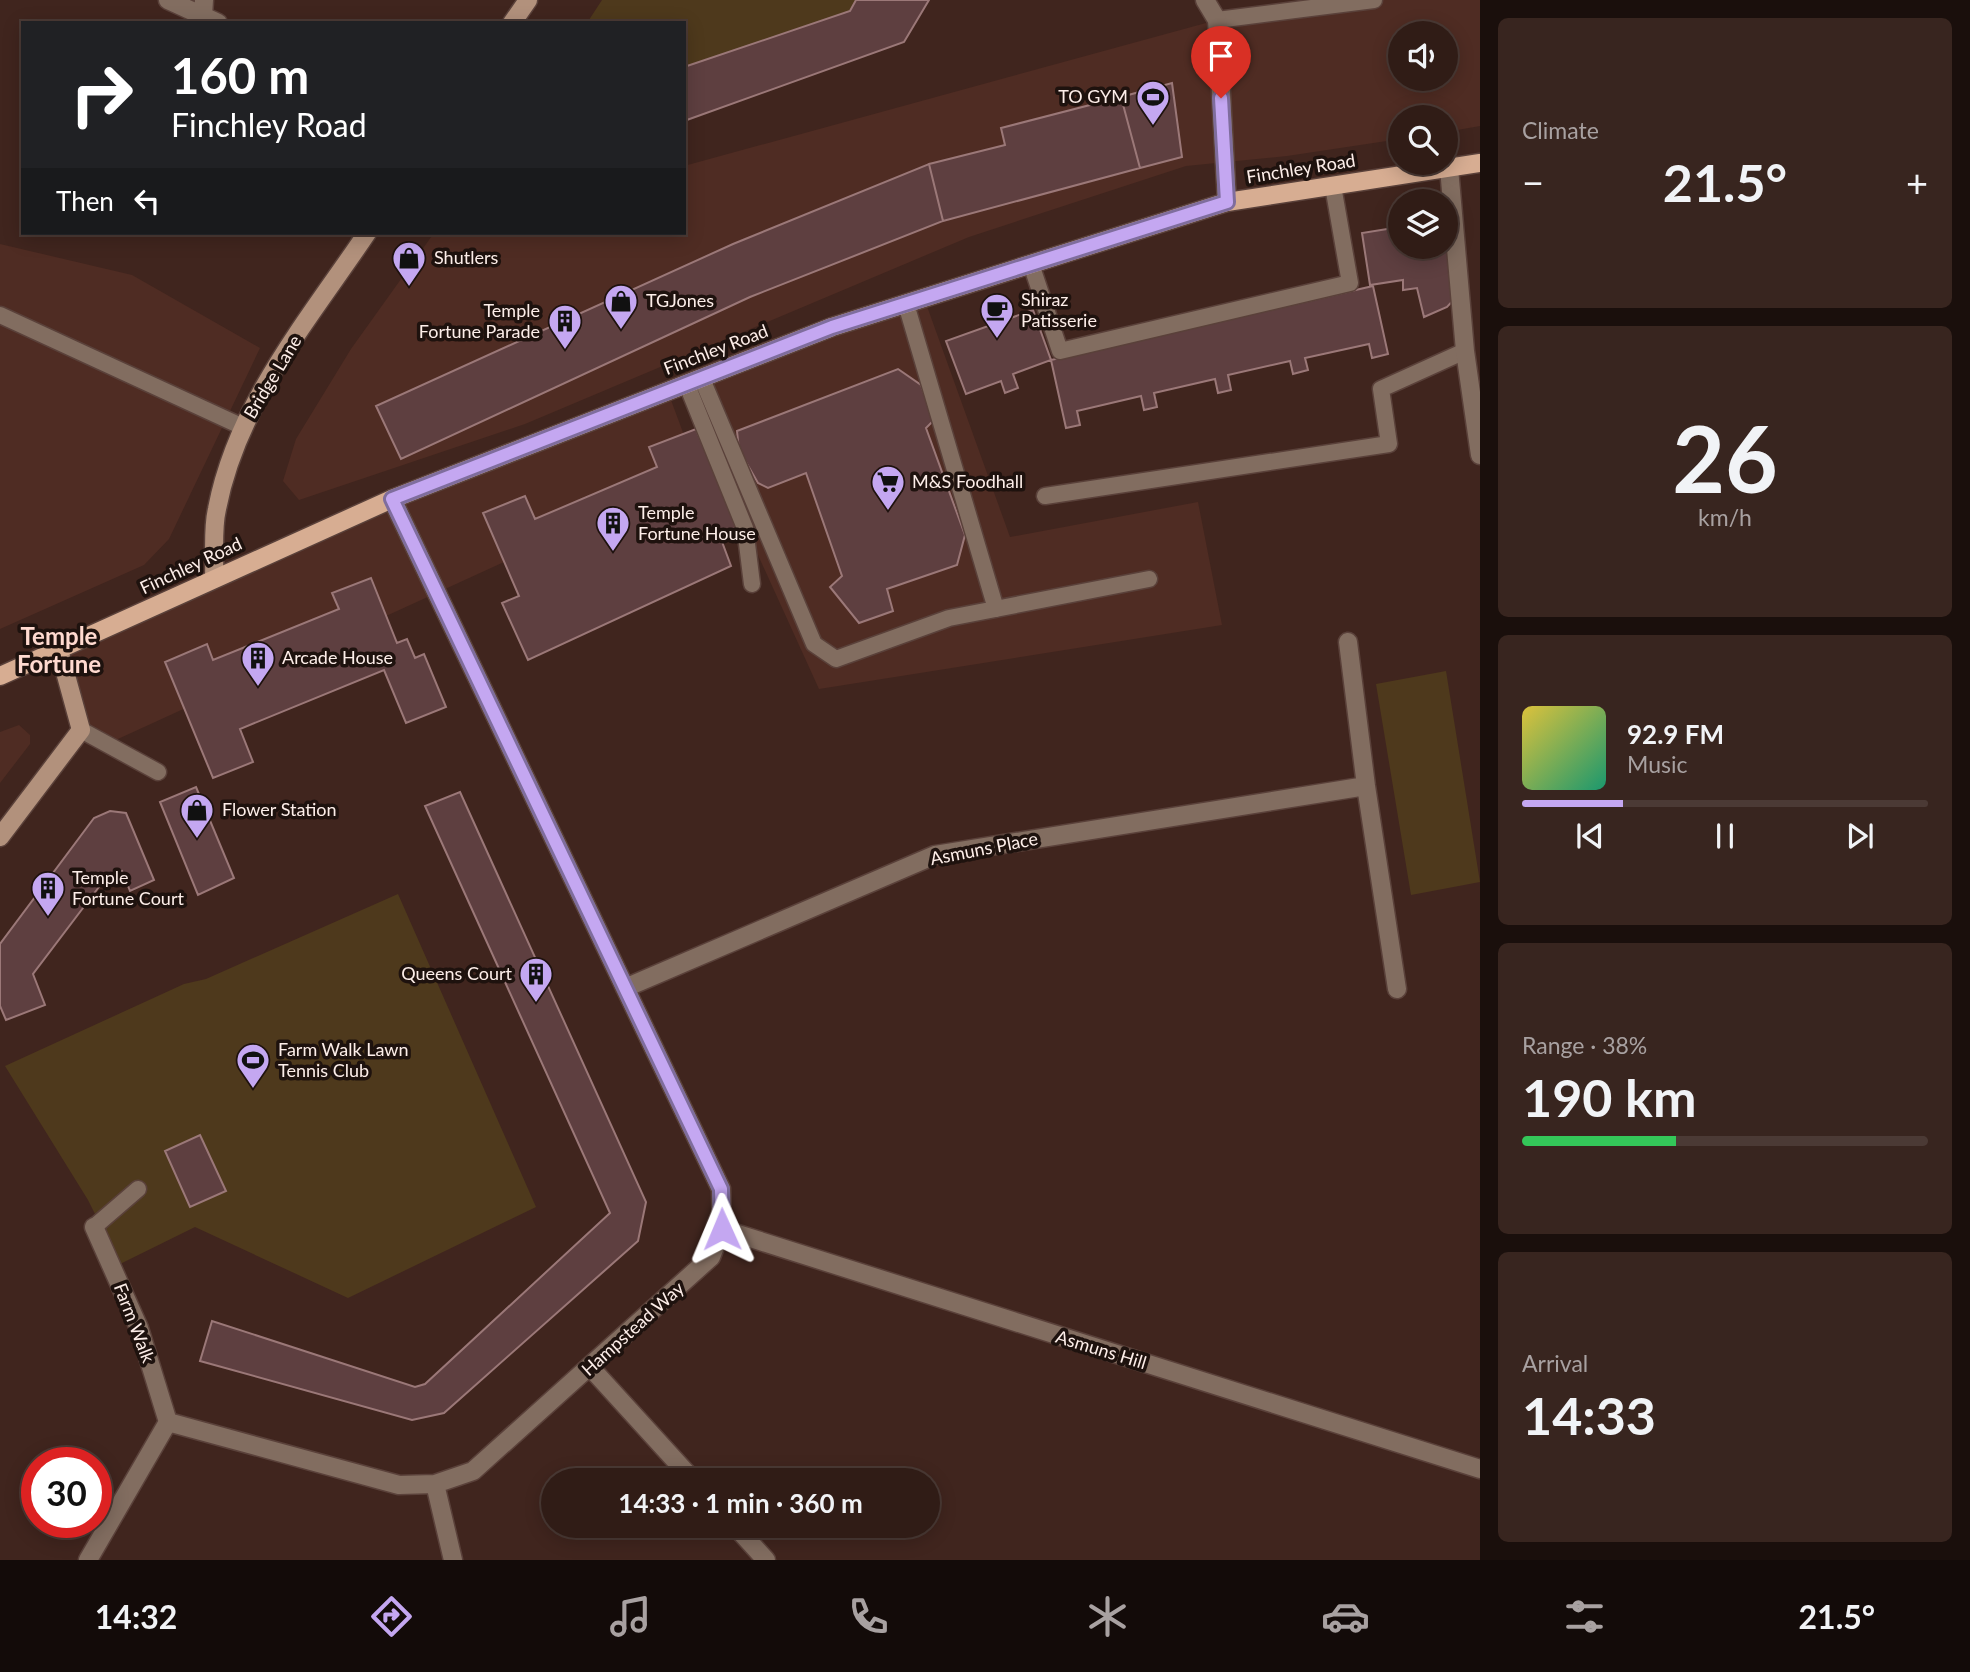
<!DOCTYPE html>
<meta charset="utf-8">
<style>
:root{--surface:#301c16;--page:#38251f;--text:#f1f3f6;--muted:#a8a1a1;--line:#4b3a35;--accent:#c4a7f1}
body{margin:0;font-family:Lato,sans-serif;background:var(--page);color:var(--text);height:100vh;display:flex;flex-direction:column;font-size:26px;white-space:nowrap}
*{box-sizing:border-box;margin:0}
p{font-size:23px;color:var(--muted)}
.icon{flex:none;width:38px;height:38px;fill:none;stroke:currentColor;stroke-width:2;stroke-linecap:round;stroke-linejoin:round}
.map{position:relative;flex:1;overflow:hidden}
.details{display:flex;flex-direction:column;gap:18px;padding:18px;background:#1a0f0c;width:490px}
.details>*{flex:none}
.hud{position:absolute;left:21px;top:21px;width:665px;height:214px;border-radius:0px;box-shadow:0 4px 18px #0003,0 0 0 2px var(--line);background:#202124;color:#fff;overflow:hidden}
.buttons{position:absolute;left:1388px;top:21px;display:grid;gap:14px}
.buttons a{display:grid;place-items:center;width:70px;height:70px;border-radius:50%;background:var(--surface);box-shadow:0 4px 18px #0003,0 0 0 2px var(--line);font-size:35px}
.speed{position:absolute;left:21px;top:1447px;display:flex;gap:14px;font-size:35px;font-weight:700;text-align:center}
.speed>*{display:grid;place-content:center;width:91px;height:91px;border-radius:50%;background:var(--surface);box-shadow:0 4px 18px #0003,0 0 0 2px var(--line);line-height:1}
.speed .limit{border:10px solid #d22;background:#fff;color:#111}
.pin{position:absolute;display:grid;place-items:center;width:60px;height:60px;color:#fff;margin:-72px -30px;border-radius:50% 50% 50% 0;rotate:-45deg;box-shadow:0 0 7px #0007}
.pin .icon{rotate:45deg}
.me{position:absolute;width:77px;margin:-38px;rotate:359deg;stroke-linejoin:round;filter:drop-shadow(0 0 5px #0008)}
.turn{display:flex;align-items:center;gap:24px;height:147px;padding:0 35px;font-size:32px}
.turn .icon{width:91px;height:91px;stroke-width:2.5}
.turn b{display:block;font-size:49px;line-height:60px}
.then{display:flex;align-items:center;height:66px;padding:0 35px;background:#0003;gap:14px;font-size:26px}
.big{font-size:52px;font-weight:700;line-height:1.1}
.details .tile{flex:1;display:flex;flex-direction:column;justify-content:center;gap:10px;min-width:0;padding:0 24px;border-radius:10px;background:var(--page)}
.details .dial{align-items:center;gap:0}
.dial b{font-size:91px;line-height:1}
.song{display:flex;align-items:center;gap:21px}
.cover{width:84px;height:84px;border-radius:10px;background:linear-gradient(135deg,hsl(50 70% 55%),hsl(160 70% 35%))}
.played{height:7px;border-radius:4px;background:linear-gradient(90deg,var(--accent) 25%,var(--line) 25%)}
.keys{display:flex;justify-content:space-around;direction:ltr}
.heat{display:flex;justify-content:space-between;align-items:center;font-size:38px;direction:ltr}
.charge{height:10px;border-radius:5px;background:linear-gradient(90deg,#34c759 38%,var(--line) 0)}
.trip{position:absolute;left:541px;top:1468px;width:399px;height:70px;border-radius:35px;background:var(--surface);box-shadow:0 4px 18px #0003,0 0 0 2px var(--line);font-weight:700;line-height:70px;text-align:center}
.tab-bar{display:flex;height:112px;justify-content:space-around;align-items:center;background:#130b09;color:var(--muted)}
.tab-bar .icon{width:49px;height:49px}
.tab-bar .on{color:var(--accent)}
.tab-bar b{font-size:32px;color:var(--text)}
main{display:flex;flex:1;min-height:0}
.map>svg:first-child{display:block}
.built{fill:#4f2c23;fill-rule:evenodd}
.green{fill:#4e391c}
.building{fill:#5e3f40;stroke:#9b7878;stroke-width:2}
.lines{fill:none;stroke-linecap:round;stroke-linejoin:round}
.lane-casing{stroke:#5a413a;stroke-width:19}
.street-casing{stroke:#5a413a;stroke-width:21}
.secondary-casing{stroke:#5a413a;stroke-width:21}
.primary-casing{stroke:#5a413a;stroke-width:21}
.lane{stroke:#826d60;stroke-width:16}
.street{stroke:#826d60;stroke-width:18}
.secondary{stroke:#b2917c;stroke-width:18}
.primary{stroke:#d7ad92;stroke-width:18}
.route-casing{stroke:#7f6d9d;stroke-width:18}
.route{stroke:#c4a7f1;stroke-width:12}
.labels{text-anchor:middle;stroke-width:7;stroke-linejoin:round;paint-order:stroke}
.poi-label{font-size:18px;fill:#fdeee9;stroke:#1e120e;text-anchor:start}
.street-label{font-size:18px;fill:#fdeee9;stroke:#1e120e}
.district-label{font-size:24px;font-weight:bold;fill:#ffdad0;stroke:#1e120e}
</style>
<main>
<div class="map">
<svg width="1480" height="1560" viewBox="0 0 1480 1560">
<rect width="100%" height="100%" fill="#40251e"/>
<path class="built" d="M 1374,0 L 1480,0 L 1480,126 L 1446,132 L 1446,117 L 1400,117 L 1400,139 L 1287,156 L 1186,166 L 969,237 L 525,424 L 299,500 L 283,481 L 296,439 L 351,349 L 434,233 L 684,233 L 684,166 L 1217,20 ZM 1400,33 L 1446,33 L 1446,79 L 1400,79 Z
M 0,244 L 132,275 L 260,348 L 169,539 L 144,565 L 0,629 Z
M 924,298 L 1010,537 L 1198,502 L 1222,625 L 819,689 L 681,386 Z
M 668,392 L 698,473 L 107,744 L 81,730 L 59,650 L 214,578 Z
M 19,725 L 30,735 L 30,744 L 0,783 L 0,732 Z"/>
<path class="green" d="M 602,0 L 857,0 L 850,11 L 684,67 L 684,23 L 587,23 Z
M 1446,671 L 1480,882 L 1411,895 L 1376,684 Z
M 398,894 L 536,1207 L 348,1298 L 195,1227 L 120,1264 L 88,1200 L 5,1066 L 184,984 L 206,979 Z"/>
<path class="building" d="M 856,0 L 929,0 L 904,42 L 684,121 L 684,67 L 850,11 Z
M 1172,83 L 1182,157 L 1140,168 L 1121,97 Z
M 1121,97 L 1140,168 L 943,221 L 929,164 L 1005,145 L 1001,128 Z
M 929,164 L 943,221 L 750,297 L 401,459 L 376,406 L 733,244 Z
M 1446,220 L 1459,294 L 1447,307 L 1424,317 L 1417,288 L 1403,290 L 1403,280 L 1370,285 L 1362,233 L 1400,227 L 1400,247 L 1446,247 Z
M 1373,286 L 1388,354 L 1372,358 L 1369,344 L 1305,358 L 1308,370 L 1293,374 L 1290,361 L 1228,375 L 1231,390 L 1218,393 L 1215,379 L 1154,393 L 1157,407 L 1144,410 L 1141,396 L 1077,411 L 1080,425 L 1066,428 L 1051,360 Z
M 1033,310 L 1051,360 L 1013,374 L 1018,388 L 1005,393 L 1001,381 L 966,394 L 946,341 Z
M 898,369 L 921,385 L 934,420 L 926,428 L 965,535 L 957,565 L 887,589 L 893,611 L 859,623 L 830,587 L 842,576 L 806,473 L 768,488 L 758,483 L 739,450 L 737,431 Z
M 696,429 L 740,531 L 721,539 L 731,566 L 528,660 L 502,603 L 519,596 L 483,513 L 525,496 L 535,519 L 657,467 L 649,447 Z
M 371,578 L 397,643 L 407,639 L 415,658 L 424,654 L 446,707 L 406,723 L 384,670 L 240,729 L 253,762 L 213,778 L 165,662 L 207,644 L 213,660 L 339,609 L 332,593 Z
M 196,787 L 234,878 L 198,895 L 160,802 Z
M 460,792 L 646,1202 L 638,1241 L 444,1413 L 412,1420 L 200,1361 L 212,1321 L 415,1387 L 425,1384 L 610,1213 L 425,806 Z
M 110,811 L 126,813 L 154,880 L 130,891 L 122,871 L 108,875 L 33,974 L 45,1005 L 6,1020 L 0,1006 L 0,944 L 94,818 Z
M 200,1135 L 226,1191 L 190,1207 L 165,1151 Z"/>
<g class="lines">
<defs>
<path id="lane" d="M 1217,20 L 1374,0
M 1031,264 L 1060,351 L 1350,283 L 1333,186
M 906,304 L 996,609
M 0,315 L 243,427
M 702,379 L 814,644 L 836,659 L 949,618 L 1149,579
M 687,385 L 745,528 L 752,584
M 1045,496 L 1389,444 L 1381,389 L 1465,351
M 81,730 L 158,772
M 94,1227 L 138,1189"/>
<path id="street" d="M 168,0 L 203,16
M 204,0 L 203,16 L 218,23
M 1205,0 L 1217,20 L 1227,202
M 1449,168 L 1465,351 L 1480,455
M 1348,642 L 1366,786 L 1397,989
M 625,988 L 935,855 L 1366,786
M 94,1227 L 139,1328 L 168,1422
M 722,1229 L 1480,1469
M 591,1368 L 693,1480
M 435,1484 L 453,1560
M 735,1526 L 766,1560
M 88,1560 L 168,1422 L 399,1485 L 435,1484 L 473,1471 L 711,1257 L 722,1229 L 721,1189 L 392,499"/>
<path id="secondary" d="M 512,23 L 528,0
M 214,578 C 215,556 212,530 217,509 C 237,404 309,319 367,233
M 0,837 L 81,730 L 59,650"/>
<path id="primary" d="M 0,676 L 392,499 L 832,327 L 1227,202 L 1480,163"/>
</defs>
<use href="#lane" class="lane-casing"/>
<use href="#street" class="street-casing"/>
<use href="#secondary" class="secondary-casing"/>
<use href="#primary" class="primary-casing"/>
<use href="#lane" class="lane"/>
<use href="#street" class="street"/>
<use href="#secondary" class="secondary"/>
<use href="#primary" class="primary"/>
</g>
<g class="lines">
<defs>
<path id="route" d="M 722,1229 L 721,1189 L 392,499 L 832,327 L 1227,202 L 1221,98"/>
</defs>
<use href="#route" class="route-casing"/>
<use href="#route" class="route"/>
</g>
<defs>
<symbol id="stadium-pin" viewBox="-11 -11 22 30"><path d="M0 17L-7.5 6A9.5 9.5 0 1 1 7.5 6Z" fill="#c4a7f1" stroke="#1e120e"/><path d="M0-5a6.5 5 0 1 0 0 10a6.5 5 0 1 0 0-10ZM-3.5-1.8h7v3.6h-7Z" fill="#111"/></symbol>
<symbol id="shop-pin" viewBox="-11 -11 22 30"><path d="M0 17L-7.5 6A9.5 9.5 0 1 1 7.5 6Z" fill="#c4a7f1" stroke="#1e120e"/><path d="M-5-2.5h2.3a2.7 3.5 0 0 1 5.4 0H5L5.5 6h-11ZM-1.5-2.5h3a1.5 2.3 0 0 0-3 0Z" fill="#111"/></symbol>
<symbol id="cafe-pin" viewBox="-11 -11 22 30"><path d="M0 17L-7.5 6A9.5 9.5 0 1 1 7.5 6Z" fill="#c4a7f1" stroke="#1e120e"/><path d="M-5.5-4.5H6V0H3Q3 3.5 0 3.5H-2.5Q-5.5 3.5-5.5 0ZM3-3.2v2h1.7v-2ZM-6 4.5H4V6H-6Z" fill="#111"/></symbol>
<symbol id="building-pin" viewBox="-11 -11 22 30"><path d="M0 17L-7.5 6A9.5 9.5 0 1 1 7.5 6Z" fill="#c4a7f1" stroke="#1e120e"/><path d="M-4-6H4V6H1V3H-1V6H-4ZM-2.5-4.3h1.7v1.8h-1.7ZM.8-4.3h1.7v1.8H.8ZM-2.5-1h1.7V.8h-1.7ZM.8-1h1.7V.8H.8Z" fill="#111"/></symbol>
<symbol id="supermarket-pin" viewBox="-11 -11 22 30"><path d="M0 17L-7.5 6A9.5 9.5 0 1 1 7.5 6Z" fill="#c4a7f1" stroke="#1e120e"/><path d="M-6-5.5h2.5l.6 2H6L4.5 2H-2.5L-4.4-4H-6ZM-1.5 3.2a1.3 1.3 0 1 0 .1 0ZM3 3.2a1.3 1.3 0 1 0 .1 0Z" fill="#111"/></symbol>
</defs>
<g fill-rule="evenodd">
<use href="#stadium-pin" x="1134" y="78" width="38" height="52"/>
<use href="#shop-pin" x="390" y="239" width="38" height="52"/>
<use href="#shop-pin" x="602" y="282" width="38" height="52"/>
<use href="#cafe-pin" x="978" y="291" width="38" height="52"/>
<use href="#building-pin" x="546" y="302" width="38" height="52"/>
<use href="#supermarket-pin" x="869" y="463" width="38" height="52"/>
<use href="#building-pin" x="594" y="504" width="38" height="52"/>
<use href="#building-pin" x="239" y="639" width="38" height="52"/>
<use href="#shop-pin" x="178" y="791" width="38" height="52"/>
<use href="#building-pin" x="29" y="869" width="38" height="52"/>
<use href="#building-pin" x="517" y="955" width="38" height="52"/>
<use href="#stadium-pin" x="234" y="1041" width="38" height="52"/>
</g>
<g class="labels">
<g class="poi-label">
<text x="1128" y="103" text-anchor="end">TO GYM</text>
<text x="434" y="264">Shutlers</text>
<text x="1021" y="306">Shiraz<tspan x="1021" dy="21">Patisserie</tspan></text>
<text x="646" y="307">TGJones</text>
<text x="540" y="317" text-anchor="end">Temple<tspan x="540" dy="21">Fortune Parade</tspan></text>
<text x="912" y="488">M&amp;S Foodhall</text>
<text x="638" y="519">Temple<tspan x="638" dy="21">Fortune House</tspan></text>
<text x="282" y="664">Arcade House</text>
<text x="222" y="816">Flower Station</text>
<text x="72" y="884">Temple<tspan x="72" dy="21">Fortune Court</tspan></text>
<text x="512" y="980" text-anchor="end">Queens Court</text>
<text x="278" y="1056">Farm Walk Lawn<tspan x="278" dy="21">Tennis Club</tspan></text>
</g>
<g class="street-label">
<text transform="translate(1301 169) rotate(-9)" y="6">Finchley Road</text>
<text transform="translate(716 350) rotate(-21)" y="6">Finchley Road</text>
<text transform="translate(273 377) rotate(-59)" y="6">Bridge Lane</text>
<text transform="translate(191 566) rotate(-25)" y="6">Finchley Road</text>
<text transform="translate(984 849) rotate(-11)" y="6">Asmuns Place</text>
<text transform="translate(134 1323) rotate(69)" y="6">Farm Walk</text>
<text transform="translate(633 1329) rotate(-42)" y="6">Hampstead Way</text>
<text transform="translate(1101 1350) rotate(17)" y="6">Asmuns Hill</text>
</g>
<g class="district-label">
<text x="59" y="645">Temple<tspan x="59" dy="28">Fortune</tspan></text>
</g>
</g>
</svg>
<div class="buttons">
<a><svg class="icon" aria-label="sound" viewBox="0 0 24 24"><path d="M4 9h4l5-4v14l-5-4H4zM17 9q2 3 0 6"/></svg></a>
<a><svg class="icon" aria-label="search" viewBox="0 0 24 24"><circle cx="10" cy="10" r="6"/><path d="M15 15l6 6"/></svg></a>
<a><svg class="icon" aria-label="layers" viewBox="0 0 24 24"><path d="M12 4l9 5-9 5-9-5zM3 14l9 5 9-5"/></svg></a>
</div>
<div class="speed"><div class="limit">30</div></div>
<div class="pin" style="left:1221px;top:98px;background:#d93025"><svg class="icon" aria-label="arrive" viewBox="0 0 24 24"><path d="M6 21V4h12l-3 4 3 4H6"/></svg></div>
<svg class="me" style="left:722px;top:1229px" viewBox="-20 -20 40 40"><path d="M0-17L14 15 0 8-14 15z" fill="#c4a7f1" stroke="#fff" stroke-width="4"/></svg>
<div class="trip">14:33 · 1 min · 360 m</div>
<div class="hud">
<div class="turn"><svg class="icon" aria-label="right" viewBox="0 0 24 24"><path d="M7 20v-9h11M14 6l5 5-5 5"/></svg><div><b>160 m</b>Finchley Road</div></div>
<div class="then">Then<svg class="icon" aria-label="left" viewBox="0 0 24 24"><path d="M17 20v-9H6M10 6l-5 5 5 5"/></svg></div>
</div>
</div>
<section class="details">
<div class="tile"><p>Climate</p>
<div class="heat"><a>−</a><b class="big">21.5°</b><a>+</a></div>
</div>
<div class="tile dial"><b>26</b><p>km/h</p></div>
<div class="tile">
<div class="song"><i class="cover"></i><div><b>92.9 FM</b><p>Music</p></div></div>
<div class="played"></div>
<div class="keys"><svg class="icon" aria-label="previous" viewBox="0 0 24 24"><path d="M18 5L8 12l10 7zM5 5v14"/></svg><svg class="icon" aria-label="pause" viewBox="0 0 24 24"><path d="M8 5v14M16 5v14"/></svg><svg class="icon" aria-label="next" viewBox="0 0 24 24"><path d="M6 5l10 7-10 7zM19 5v14"/></svg></div>
</div>
<div class="tile"><p>Range · 38%</p><b class="big">190 km</b><div class="charge"></div></div>
<div class="tile"><p>Arrival</p><b class="big">14:33</b></div>
</section>
</main>
<nav class="tab-bar">
<b>14:32</b>
<svg class="icon on" aria-label="directions" viewBox="0 0 24 24"><path d="M12 3l9 9-9 9-9-9zM9 14v-3h6M13 9l2 2-2 2"/></svg>
<svg class="icon" aria-label="music" viewBox="0 0 24 24"><path d="M9 18V5l10-2v13"/><circle cx="6" cy="18" r="3"/><circle cx="16" cy="16" r="3"/></svg>
<svg class="icon" aria-label="phone" viewBox="0 0 24 24"><path d="M5 4h4l2 5-3 2q2 4 5 5l2-3 5 2v4C11 20 4 13 5 4z"/></svg>
<svg class="icon" aria-label="climate" viewBox="0 0 24 24"><path d="M12 3v18M4 7l16 10M4 17L20 7"/></svg>
<svg class="icon" aria-label="car" viewBox="0 0 24 24"><path d="M5 17H2v-5l4-1 3-4h7l3 4 3 1v5h-3M9 17h6M6 11h13"/><circle cx="7" cy="17" r="2"/><circle cx="17" cy="17" r="2"/></svg>
<svg class="icon" aria-label="filters" viewBox="0 0 24 24"><path d="M4 7h16M4 17h16"/><circle cx="9" cy="7" r="2"/><circle cx="15" cy="17" r="2"/></svg>
<b>21.5°</b>
</nav>
